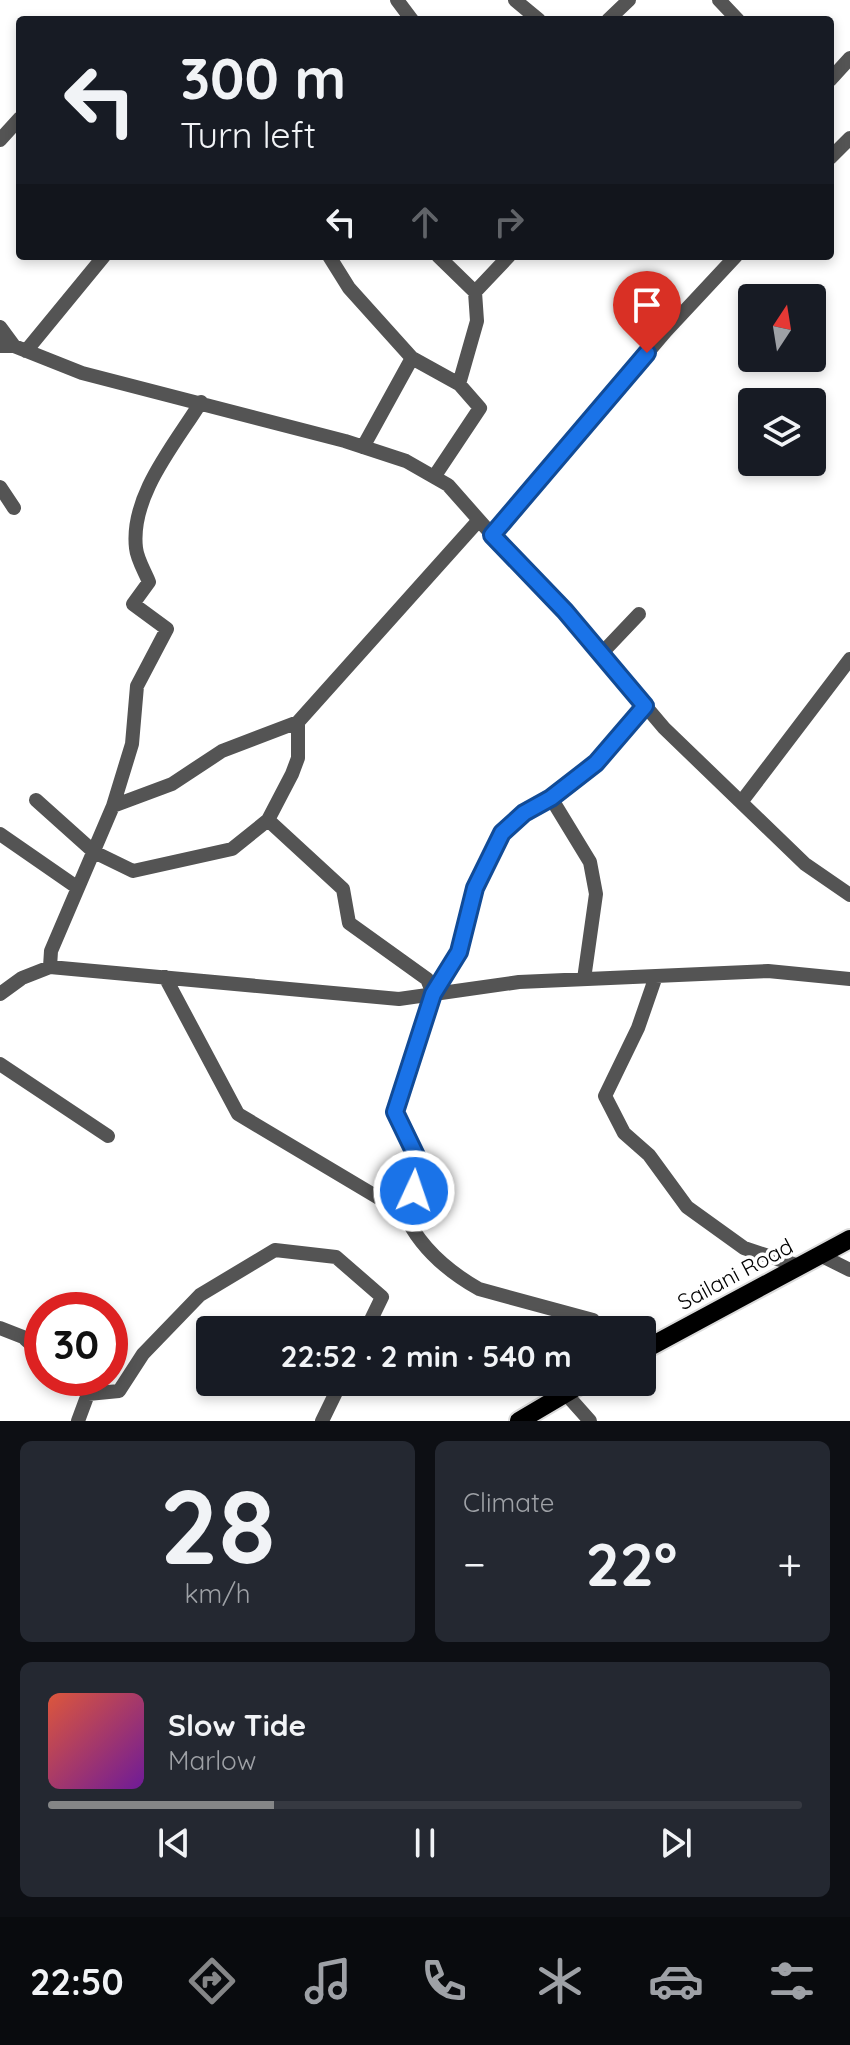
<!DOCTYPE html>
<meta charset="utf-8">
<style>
:root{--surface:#171b24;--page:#242831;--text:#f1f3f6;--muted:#9ea1a6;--line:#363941;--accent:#858687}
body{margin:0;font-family:Quicksand,sans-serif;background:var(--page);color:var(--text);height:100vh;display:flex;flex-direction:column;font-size:30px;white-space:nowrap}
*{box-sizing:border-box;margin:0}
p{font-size:26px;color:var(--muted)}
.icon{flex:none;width:44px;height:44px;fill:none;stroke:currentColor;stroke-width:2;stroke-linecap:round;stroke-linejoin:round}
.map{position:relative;height:1421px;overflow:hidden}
.side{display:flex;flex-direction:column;gap:20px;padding:20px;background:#0d0f14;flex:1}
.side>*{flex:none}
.top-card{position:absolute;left:16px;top:16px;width:818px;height:244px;border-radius:8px;box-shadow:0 4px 12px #0003;background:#171b24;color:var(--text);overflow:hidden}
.needle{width:52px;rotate:12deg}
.controls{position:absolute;left:738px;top:284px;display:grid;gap:16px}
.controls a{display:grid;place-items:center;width:88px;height:88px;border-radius:8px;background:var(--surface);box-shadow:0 4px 12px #0003;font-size:40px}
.speed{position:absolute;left:24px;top:1292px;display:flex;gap:16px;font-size:40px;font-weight:700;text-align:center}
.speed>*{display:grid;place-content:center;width:104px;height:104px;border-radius:50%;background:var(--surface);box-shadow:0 4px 12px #0003;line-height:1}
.speed .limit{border:12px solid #d22;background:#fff;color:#111}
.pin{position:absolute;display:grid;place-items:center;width:68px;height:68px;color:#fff;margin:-82px -34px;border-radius:50% 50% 50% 0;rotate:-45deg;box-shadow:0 0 8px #0007}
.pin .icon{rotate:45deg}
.me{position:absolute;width:88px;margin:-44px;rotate:3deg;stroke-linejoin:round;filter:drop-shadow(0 0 6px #0008)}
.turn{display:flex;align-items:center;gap:28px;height:168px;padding:0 32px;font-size:36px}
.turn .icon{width:104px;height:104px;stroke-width:2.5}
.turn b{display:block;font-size:56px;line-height:68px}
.lanes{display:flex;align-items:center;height:76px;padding:0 32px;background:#0003;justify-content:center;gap:40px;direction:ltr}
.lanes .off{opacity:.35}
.big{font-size:60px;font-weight:800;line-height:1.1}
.side .card{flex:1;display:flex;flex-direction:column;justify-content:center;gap:12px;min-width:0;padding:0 28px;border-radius:12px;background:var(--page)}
.side .dial{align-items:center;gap:0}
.dial b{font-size:104px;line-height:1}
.song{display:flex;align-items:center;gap:24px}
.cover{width:96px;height:96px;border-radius:12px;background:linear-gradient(135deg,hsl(10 70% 55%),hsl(280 70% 35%))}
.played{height:8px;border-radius:4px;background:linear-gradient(90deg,var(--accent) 30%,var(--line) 30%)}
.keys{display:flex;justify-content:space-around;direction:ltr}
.heat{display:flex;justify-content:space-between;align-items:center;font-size:44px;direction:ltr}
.side .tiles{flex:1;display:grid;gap:20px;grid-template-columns:1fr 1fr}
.card:last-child{grid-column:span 2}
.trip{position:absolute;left:196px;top:1316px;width:460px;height:80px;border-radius:8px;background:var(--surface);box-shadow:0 4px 12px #0003;font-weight:800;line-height:80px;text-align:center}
.menu{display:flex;height:128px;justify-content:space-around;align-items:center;background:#090b0e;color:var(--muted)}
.menu .icon{width:56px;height:56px}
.menu .selected{color:var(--accent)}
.menu b{font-size:36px;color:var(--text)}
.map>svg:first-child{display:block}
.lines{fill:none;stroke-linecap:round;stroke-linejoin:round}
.major-casing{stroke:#dbdbdb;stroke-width:22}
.minor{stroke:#545454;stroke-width:14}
.major{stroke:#000;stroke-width:18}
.route-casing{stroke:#114b97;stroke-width:20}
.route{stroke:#1a73e8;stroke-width:14}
.labels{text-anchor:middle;stroke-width:7;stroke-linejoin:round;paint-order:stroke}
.street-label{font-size:22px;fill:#000;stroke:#fff}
</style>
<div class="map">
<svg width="850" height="1421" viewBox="0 0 850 1421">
<rect width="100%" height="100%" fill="#fff"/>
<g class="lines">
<defs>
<path id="major" d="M 642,1351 L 850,1239
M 519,1421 L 585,1382"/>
</defs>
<use href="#major" class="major-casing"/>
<path class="minor" d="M 397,0 L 412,20
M 515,0 L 539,20
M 719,0 L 738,20
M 608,20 L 629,0
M 830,80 L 850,58
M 0,140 L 20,118
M 830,158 L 850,138
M 329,256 L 349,288 L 412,358 L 459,384 L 480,408 L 434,477
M 438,256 L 475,292 L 477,321 L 459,384
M 475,292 L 509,256
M 0,327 L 14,346
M 0,346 L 14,346 L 82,373 L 345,441 L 406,461 L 448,485 L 524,571 L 565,611 L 664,728 L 805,864 L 850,895
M 26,351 L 104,256
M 363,447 L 412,358
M 0,487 L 14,508
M 492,535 L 666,331 L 736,256
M 601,654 L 639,614
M 551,798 L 590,862 L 596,894 L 584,979
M 36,800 L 94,852 L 133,871 L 232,849 L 268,820 L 292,774 L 298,758 L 298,722
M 742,801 L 850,659
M 113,806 L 172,784 L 222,751 L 298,722 L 479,520
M 268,820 L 343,889 L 349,923 L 427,979 L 433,994
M 0,834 L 78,888
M 50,967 L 51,951 L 113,806 L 132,744 L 137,686 L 167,629 L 133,604 L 149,582 C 145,572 137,559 136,548 C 130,496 175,444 201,402
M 656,976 L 638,1028 L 605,1096 L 624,1133 L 649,1155 L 687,1207 L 744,1248 L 799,1266
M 165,977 L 238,1114 L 404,1213 C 419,1246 447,1271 479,1289 L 593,1320 L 592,1330
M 0,994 L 22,978 L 50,967 L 399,999 L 519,982 L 768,971 L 850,979
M 0,1064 L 108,1136
M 404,1213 L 423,1170 L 395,1112 L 433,994 L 459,952 L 475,888 L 502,833 L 524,813 L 551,798 L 596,763 L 645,706
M 820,1255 L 850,1270
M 0,1328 L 23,1337 L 42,1354
M 70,1378 L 88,1394 L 119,1391 L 143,1354 L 200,1295 L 275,1250 L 336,1257 L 382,1297 L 366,1330
M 566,1394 L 590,1421
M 78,1421 L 88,1394
M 322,1421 L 341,1382"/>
<use href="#major" class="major"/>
</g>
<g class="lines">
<defs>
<path id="route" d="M 414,1191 L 423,1170 L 395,1112 L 433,994 L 459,952 L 475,888 L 502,833 L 524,813 L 551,798 L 596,763 L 645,706 L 565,611 L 492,535 L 647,353"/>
</defs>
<use href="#route" class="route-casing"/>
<use href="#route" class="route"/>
</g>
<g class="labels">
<g class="street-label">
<text transform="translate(735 1274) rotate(-28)" y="8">Sailani Road</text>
</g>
</g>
</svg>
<div class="controls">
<a><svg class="needle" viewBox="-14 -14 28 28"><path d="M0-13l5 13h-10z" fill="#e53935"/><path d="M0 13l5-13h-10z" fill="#9ea1a6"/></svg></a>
<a><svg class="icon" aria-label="layers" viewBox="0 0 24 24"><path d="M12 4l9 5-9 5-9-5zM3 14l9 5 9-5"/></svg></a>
</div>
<div class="speed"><div class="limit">30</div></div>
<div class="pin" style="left:647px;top:353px;background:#d93025"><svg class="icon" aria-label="arrive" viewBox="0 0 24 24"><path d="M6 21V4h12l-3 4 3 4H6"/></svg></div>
<svg class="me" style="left:414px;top:1191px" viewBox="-20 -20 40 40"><circle r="17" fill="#1a73e8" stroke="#fff" stroke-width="3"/><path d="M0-11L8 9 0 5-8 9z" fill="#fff"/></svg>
<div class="trip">22:52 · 2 min · 540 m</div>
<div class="top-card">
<div class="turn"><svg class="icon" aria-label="left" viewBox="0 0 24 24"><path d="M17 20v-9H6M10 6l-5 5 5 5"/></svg><div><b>300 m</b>Turn left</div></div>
<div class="lanes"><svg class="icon" aria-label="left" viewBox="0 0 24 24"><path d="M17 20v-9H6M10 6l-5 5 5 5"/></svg><svg class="icon off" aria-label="ahead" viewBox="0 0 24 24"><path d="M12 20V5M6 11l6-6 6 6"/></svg><svg class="icon off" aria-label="right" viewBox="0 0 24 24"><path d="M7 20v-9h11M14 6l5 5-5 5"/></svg></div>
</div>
</div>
<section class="side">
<div class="tiles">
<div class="card dial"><b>28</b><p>km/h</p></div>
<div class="card"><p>Climate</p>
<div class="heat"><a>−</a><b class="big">22°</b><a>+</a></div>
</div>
<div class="card">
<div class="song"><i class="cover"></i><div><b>Slow Tide</b><p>Marlow</p></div></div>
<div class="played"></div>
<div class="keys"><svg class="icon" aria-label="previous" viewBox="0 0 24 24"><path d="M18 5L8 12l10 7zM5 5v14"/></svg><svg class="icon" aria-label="pause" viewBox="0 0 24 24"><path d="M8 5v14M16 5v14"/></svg><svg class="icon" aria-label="next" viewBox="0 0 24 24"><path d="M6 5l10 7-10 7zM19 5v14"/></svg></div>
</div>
</div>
</section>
<nav class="menu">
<b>22:50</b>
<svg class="icon selected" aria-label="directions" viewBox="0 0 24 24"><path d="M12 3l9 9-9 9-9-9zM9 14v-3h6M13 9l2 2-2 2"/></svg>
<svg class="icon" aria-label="music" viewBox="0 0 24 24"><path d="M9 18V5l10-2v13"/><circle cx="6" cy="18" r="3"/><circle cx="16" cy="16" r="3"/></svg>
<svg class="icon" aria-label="phone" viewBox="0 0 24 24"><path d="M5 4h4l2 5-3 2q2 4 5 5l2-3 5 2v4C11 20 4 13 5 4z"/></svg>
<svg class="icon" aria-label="climate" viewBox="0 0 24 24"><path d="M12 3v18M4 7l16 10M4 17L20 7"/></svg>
<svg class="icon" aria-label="car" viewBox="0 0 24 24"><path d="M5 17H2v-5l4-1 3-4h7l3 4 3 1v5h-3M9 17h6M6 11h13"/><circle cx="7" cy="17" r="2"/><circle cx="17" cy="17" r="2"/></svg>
<svg class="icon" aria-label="filters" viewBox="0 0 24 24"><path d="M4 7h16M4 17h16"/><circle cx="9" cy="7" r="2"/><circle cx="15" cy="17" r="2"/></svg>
</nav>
